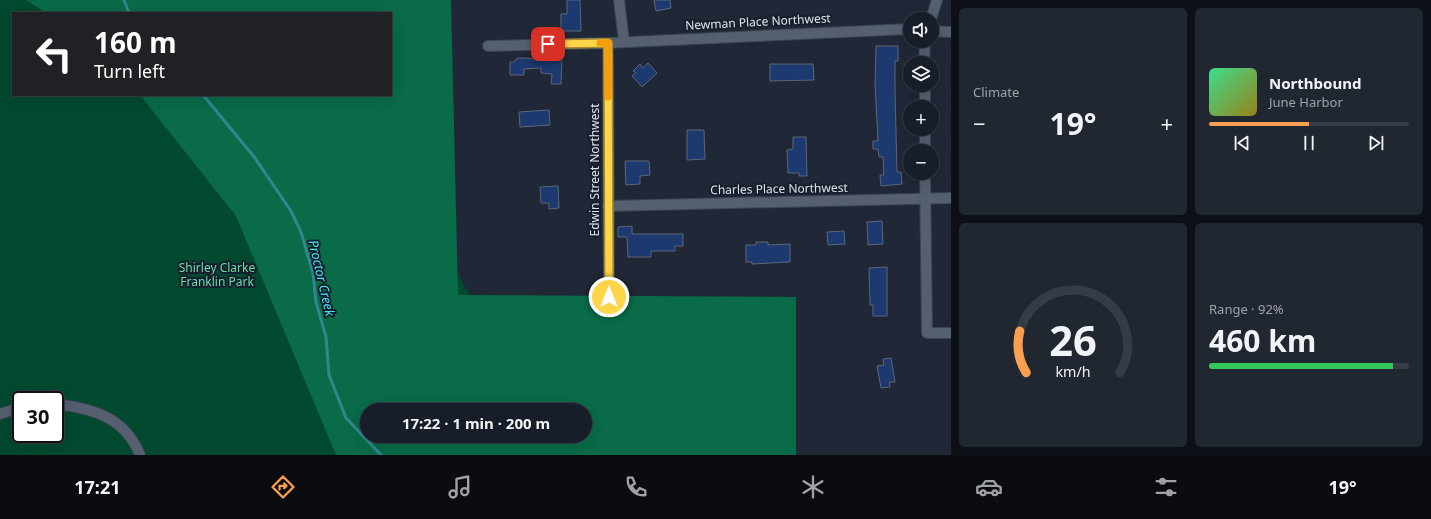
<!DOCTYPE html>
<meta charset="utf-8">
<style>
:root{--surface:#181e29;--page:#212731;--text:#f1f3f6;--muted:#9fa2a8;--line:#363c46;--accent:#fa9f4f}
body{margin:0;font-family:"Noto Sans",sans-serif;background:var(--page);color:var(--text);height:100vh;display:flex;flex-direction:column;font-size:15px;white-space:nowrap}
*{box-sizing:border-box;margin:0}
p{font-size:13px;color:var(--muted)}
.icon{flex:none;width:22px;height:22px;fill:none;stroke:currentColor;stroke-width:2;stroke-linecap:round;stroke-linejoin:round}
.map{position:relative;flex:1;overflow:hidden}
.side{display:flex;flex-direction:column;gap:8px;padding:8px;background:#0d1017;width:480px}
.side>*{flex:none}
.hud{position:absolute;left:12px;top:12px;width:380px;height:84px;border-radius:0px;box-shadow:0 4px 16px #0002,0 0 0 1px var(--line);background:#202124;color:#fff;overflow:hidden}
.tools{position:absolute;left:903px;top:12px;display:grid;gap:8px}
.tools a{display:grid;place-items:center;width:36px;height:36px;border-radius:50%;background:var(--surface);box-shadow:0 4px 16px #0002,0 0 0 1px var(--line);font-size:20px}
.speed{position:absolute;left:12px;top:391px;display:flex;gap:8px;font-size:20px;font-weight:700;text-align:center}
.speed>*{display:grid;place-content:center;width:52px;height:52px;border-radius:50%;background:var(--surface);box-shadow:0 4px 16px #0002,0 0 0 1px var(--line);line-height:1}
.speed .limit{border:2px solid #111;border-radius:6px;background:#fff;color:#111}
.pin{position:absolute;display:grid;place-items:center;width:34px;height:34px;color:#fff;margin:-17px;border-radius:8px;box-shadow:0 2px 6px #0006}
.me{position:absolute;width:44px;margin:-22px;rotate:0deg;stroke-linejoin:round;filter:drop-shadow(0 0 3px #0008)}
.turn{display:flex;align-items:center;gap:14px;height:84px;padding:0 16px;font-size:18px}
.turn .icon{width:52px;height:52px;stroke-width:2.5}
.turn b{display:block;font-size:28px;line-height:34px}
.big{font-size:30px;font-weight:700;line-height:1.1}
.side .card{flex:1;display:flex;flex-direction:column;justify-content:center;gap:6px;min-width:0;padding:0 14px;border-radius:6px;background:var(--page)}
.side .dial{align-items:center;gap:0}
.dial svg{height:104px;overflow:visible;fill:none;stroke:var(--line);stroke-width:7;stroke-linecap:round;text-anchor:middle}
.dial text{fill:var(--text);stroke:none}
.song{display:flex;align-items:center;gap:12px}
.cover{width:48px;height:48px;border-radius:6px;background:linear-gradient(135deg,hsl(150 70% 55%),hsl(50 70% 35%))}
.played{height:4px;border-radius:2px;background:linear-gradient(90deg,var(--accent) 50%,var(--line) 50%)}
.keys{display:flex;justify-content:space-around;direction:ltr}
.heat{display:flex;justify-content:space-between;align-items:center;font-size:22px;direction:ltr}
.charge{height:6px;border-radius:3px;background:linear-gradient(90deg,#34c759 92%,var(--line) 0)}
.side .tiles{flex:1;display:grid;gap:8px;grid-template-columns:repeat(2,1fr)}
.trip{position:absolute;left:360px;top:403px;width:232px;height:40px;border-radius:20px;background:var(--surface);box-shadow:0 4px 16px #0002,0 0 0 1px var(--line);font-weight:700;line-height:40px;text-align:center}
.dock{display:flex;height:64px;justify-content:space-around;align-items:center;background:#0a0c10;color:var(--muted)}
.dock .icon{width:28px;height:28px}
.dock .current{color:var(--accent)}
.dock b{font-size:18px;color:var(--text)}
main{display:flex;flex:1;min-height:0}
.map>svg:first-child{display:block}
.green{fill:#01492f;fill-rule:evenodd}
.forest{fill:#096b48;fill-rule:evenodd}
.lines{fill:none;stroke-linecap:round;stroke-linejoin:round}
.stream{stroke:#32868f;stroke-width:3}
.building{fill:#1c3a70;stroke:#5c6677}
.minor-casing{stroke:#3c4450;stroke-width:12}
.minor{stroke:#555f70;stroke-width:10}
.route-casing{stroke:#a68a30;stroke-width:10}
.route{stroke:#ffd54a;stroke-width:7}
.slow{stroke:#f59e0b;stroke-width:7}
.labels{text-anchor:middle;stroke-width:4;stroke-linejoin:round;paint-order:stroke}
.street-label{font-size:12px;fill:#dee4ee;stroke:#171f2d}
.park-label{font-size:12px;fill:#69dca8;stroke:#171f2d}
.water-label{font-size:13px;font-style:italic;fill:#44e5f5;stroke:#171f2d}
</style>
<main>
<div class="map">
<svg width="951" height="455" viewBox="0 0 951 455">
<rect width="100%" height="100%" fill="#202837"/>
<path class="green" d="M 0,0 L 442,0 L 391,13 L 13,13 L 13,95 L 361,95 L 532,410 L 367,410 L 367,436 L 556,455 L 0,455 ZM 21,400 L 55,400 L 55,434 L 21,434 Z"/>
<path class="forest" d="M 26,0 L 451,0 L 458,295 L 796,297 L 796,455 L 336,455 L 236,216 L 140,95 L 391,95 L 391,13 L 46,13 ZM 367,410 L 585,410 L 585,436 L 367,436 Z"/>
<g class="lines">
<path class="stream" d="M 124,0 L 129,13
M 203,95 L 255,158 L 291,211 L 301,232 L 313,273 L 316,302 L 326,337 L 329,375 L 346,418 L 381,455"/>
</g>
<path class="building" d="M 567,0 L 580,0 L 581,31 L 561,31 L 561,14 L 567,14 Z
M 654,0 L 670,0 L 671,8 L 656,11 Z
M 876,46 L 898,46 L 898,61 L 895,61 L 895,92 L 897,172 L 901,172 L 902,184 L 881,186 L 880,175 L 884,175 L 883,157 L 879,157 L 878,149 L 873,149 L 873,141 L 878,141 L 875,84 Z
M 517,58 L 562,59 L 561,84 L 551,84 L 552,74 L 541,73 L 541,68 L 524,69 L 524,75 L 510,75 L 510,62 L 514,62 Z
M 648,63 L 657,73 L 642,87 L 632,76 L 636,73 L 633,71 L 640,64 L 643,68 Z
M 770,64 L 813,64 L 814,80 L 770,81 Z
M 549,110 L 550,125 L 520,127 L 519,112 Z
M 687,130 L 704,130 L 705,159 L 687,160 Z
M 793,137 L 806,137 L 807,176 L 799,176 L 799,173 L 788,173 L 787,150 L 793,149 Z
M 625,161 L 649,161 L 650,175 L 640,176 L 640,184 L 626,185 Z
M 558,186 L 559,208 L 549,209 L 549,203 L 541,203 L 540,187 Z
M 882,221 L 883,244 L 868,245 L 867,222 Z
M 632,226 L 632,234 L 683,234 L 683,246 L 675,246 L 675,251 L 651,251 L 651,257 L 628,257 L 627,237 L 618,237 L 618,227 Z
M 844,231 L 845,244 L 828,245 L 827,232 Z
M 756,242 L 768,242 L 768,245 L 790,244 L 790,262 L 752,264 L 752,262 L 746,262 L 746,245 L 756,245 Z
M 887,267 L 887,316 L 873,316 L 873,305 L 870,305 L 869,268 Z
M 891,358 L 895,382 L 889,382 L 890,387 L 881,388 L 877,366 L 884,365 L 883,359 Z"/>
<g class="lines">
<defs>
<path id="minor" d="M 619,0 L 624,41
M 931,19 L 937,0
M 932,31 L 951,32
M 608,43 L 609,297
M 488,46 L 608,43 L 910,29
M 924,63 L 925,41
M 925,85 L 925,107
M 925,129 L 925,151
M 925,173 L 927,333 L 951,333
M 608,206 L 951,198
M 55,404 C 92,408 125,417 140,455
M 0,414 L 21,407"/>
</defs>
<use href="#minor" class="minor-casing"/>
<use href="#minor" class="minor"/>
</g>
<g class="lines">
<defs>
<path id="route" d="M 548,44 L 608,43 L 609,297"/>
</defs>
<use href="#route" class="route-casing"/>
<use href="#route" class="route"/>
<path class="slow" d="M 600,43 L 608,43 L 608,97"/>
</g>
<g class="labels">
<g class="street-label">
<text transform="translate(758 22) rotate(-3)" y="4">Newman Place Northwest</text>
<text transform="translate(595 170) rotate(-90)" y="4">Edwin Street Northwest</text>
<text transform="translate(779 189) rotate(-1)" y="4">Charles Place Northwest</text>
</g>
<g class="park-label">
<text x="217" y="272">Shirley Clarke<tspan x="217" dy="14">Franklin Park</tspan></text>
</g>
<g class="water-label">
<text transform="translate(322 278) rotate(77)" y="5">Proctor Creek</text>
</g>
</g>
</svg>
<div class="tools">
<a><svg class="icon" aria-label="sound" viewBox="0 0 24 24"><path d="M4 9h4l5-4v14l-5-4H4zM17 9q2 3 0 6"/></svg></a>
<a><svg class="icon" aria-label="layers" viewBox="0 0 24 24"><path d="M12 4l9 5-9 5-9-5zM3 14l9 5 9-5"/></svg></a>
<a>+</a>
<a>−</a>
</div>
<div class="speed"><div class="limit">30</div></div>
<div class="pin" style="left:548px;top:44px;background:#d93025"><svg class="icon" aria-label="arrive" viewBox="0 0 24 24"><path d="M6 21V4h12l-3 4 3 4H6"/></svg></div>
<svg class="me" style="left:609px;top:297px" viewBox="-20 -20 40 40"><circle r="17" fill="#ffd54a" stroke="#fff" stroke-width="3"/><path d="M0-11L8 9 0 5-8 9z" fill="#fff"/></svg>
<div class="trip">17:22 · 1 min · 200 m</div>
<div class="hud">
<div class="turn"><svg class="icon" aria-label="left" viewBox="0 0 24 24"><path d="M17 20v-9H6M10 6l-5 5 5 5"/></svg><div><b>160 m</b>Turn left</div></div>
</div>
</div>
<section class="side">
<div class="tiles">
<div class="card"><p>Climate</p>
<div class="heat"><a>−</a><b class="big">19°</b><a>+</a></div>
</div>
<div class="card">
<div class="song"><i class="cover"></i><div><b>Northbound</b><p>June Harbor</p></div></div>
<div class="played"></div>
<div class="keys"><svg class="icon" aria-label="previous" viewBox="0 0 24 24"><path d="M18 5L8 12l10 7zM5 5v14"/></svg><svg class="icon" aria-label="pause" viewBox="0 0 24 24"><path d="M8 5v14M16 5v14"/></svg><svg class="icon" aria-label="next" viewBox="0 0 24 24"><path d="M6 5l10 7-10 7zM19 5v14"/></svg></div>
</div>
<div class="card dial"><svg viewBox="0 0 100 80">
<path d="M14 69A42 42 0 1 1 86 69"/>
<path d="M14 69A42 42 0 0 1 9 37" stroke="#fa9f4f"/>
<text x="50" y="56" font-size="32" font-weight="700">26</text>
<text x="50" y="72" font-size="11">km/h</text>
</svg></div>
<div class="card"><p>Range · 92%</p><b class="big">460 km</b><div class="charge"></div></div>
</div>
</section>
</main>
<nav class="dock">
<b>17:21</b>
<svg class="icon current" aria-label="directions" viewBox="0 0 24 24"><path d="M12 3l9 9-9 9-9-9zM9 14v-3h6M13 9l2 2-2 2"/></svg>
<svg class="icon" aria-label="music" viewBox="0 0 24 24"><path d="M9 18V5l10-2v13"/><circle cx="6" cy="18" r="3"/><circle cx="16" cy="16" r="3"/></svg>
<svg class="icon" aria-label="phone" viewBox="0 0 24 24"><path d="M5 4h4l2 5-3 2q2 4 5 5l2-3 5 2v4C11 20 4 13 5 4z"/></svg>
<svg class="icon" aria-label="climate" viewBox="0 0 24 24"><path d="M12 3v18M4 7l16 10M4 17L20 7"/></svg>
<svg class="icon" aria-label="car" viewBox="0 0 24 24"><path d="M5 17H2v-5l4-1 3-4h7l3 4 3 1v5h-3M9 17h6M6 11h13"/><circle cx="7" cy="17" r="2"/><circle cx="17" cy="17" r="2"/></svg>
<svg class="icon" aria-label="filters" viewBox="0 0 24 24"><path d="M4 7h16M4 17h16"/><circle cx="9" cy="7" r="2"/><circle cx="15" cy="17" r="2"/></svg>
<b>19°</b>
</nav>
